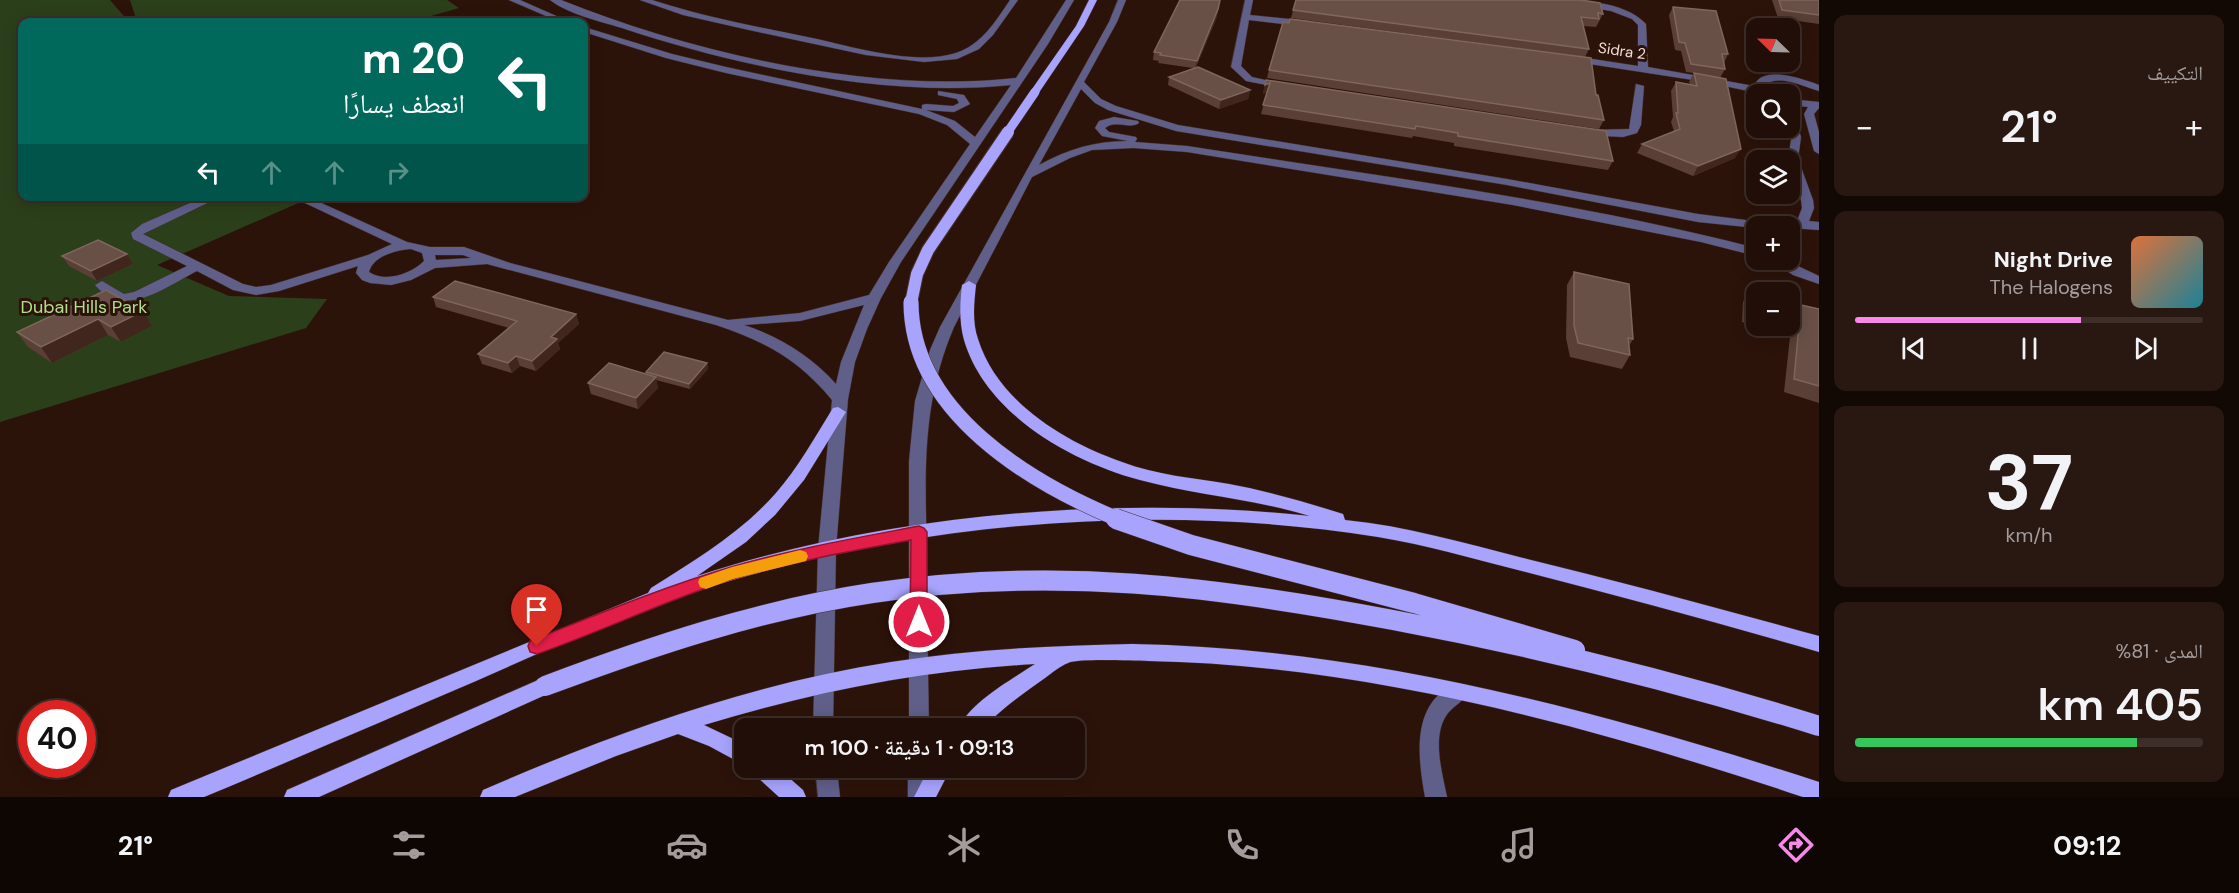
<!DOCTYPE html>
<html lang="ar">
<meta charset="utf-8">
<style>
:root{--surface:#210e08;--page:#291712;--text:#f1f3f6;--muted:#a29c9c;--line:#3e2e29;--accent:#f888ea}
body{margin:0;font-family:"DM Sans","Noto Naskh Arabic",sans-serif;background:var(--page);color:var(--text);direction:rtl;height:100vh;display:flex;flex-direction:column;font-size:22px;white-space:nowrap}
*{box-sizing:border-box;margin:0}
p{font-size:20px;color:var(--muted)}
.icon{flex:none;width:33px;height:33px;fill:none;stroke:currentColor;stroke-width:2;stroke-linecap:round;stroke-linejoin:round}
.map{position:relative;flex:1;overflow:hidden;direction:ltr}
.drawer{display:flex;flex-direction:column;gap:15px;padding:15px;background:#120804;width:420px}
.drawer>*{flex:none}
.top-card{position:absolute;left:18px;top:18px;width:570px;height:183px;border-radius:12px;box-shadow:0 3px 15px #0003,0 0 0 2px var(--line);direction:rtl;background:#00695c;color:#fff;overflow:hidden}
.needle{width:39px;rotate:293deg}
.tools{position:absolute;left:1746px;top:18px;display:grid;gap:12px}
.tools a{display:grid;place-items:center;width:54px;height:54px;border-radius:12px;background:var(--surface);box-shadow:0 3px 15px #0003,0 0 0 2px var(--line);font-size:30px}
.speed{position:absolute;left:18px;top:700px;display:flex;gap:12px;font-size:30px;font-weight:700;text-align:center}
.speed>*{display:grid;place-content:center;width:78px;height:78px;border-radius:50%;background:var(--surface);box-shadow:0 3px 15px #0003,0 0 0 2px var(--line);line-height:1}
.speed .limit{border:9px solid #d22;background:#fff;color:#111}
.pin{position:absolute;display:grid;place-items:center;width:51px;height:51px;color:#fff;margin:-62px -26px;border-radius:50% 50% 50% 0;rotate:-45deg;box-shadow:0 0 6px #0007}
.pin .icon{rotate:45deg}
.me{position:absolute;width:66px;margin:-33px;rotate:0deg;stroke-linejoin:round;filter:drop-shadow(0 0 4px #0008)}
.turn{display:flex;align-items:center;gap:21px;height:126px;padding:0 24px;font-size:27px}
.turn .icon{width:78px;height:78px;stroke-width:2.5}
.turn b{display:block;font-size:42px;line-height:51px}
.lanes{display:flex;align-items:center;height:57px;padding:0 24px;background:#0003;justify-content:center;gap:30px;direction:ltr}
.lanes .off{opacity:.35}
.big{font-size:45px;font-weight:600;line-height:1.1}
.drawer .widget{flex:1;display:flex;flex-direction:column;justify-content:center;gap:9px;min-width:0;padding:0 21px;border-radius:12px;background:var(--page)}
.drawer .dial{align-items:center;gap:0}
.dial b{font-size:78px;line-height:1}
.song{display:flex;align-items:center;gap:18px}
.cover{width:72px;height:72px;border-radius:9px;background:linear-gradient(135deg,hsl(20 70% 55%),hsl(190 70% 35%))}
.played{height:6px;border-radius:3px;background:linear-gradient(90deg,var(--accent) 65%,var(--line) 65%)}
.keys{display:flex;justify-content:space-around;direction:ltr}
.heat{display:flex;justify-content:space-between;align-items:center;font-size:33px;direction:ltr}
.charge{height:9px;border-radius:4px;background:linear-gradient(90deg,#34c759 81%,var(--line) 0)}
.trip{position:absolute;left:734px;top:718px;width:351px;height:60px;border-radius:12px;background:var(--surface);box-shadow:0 3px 15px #0003,0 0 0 2px var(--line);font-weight:600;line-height:60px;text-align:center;direction:rtl}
.menu{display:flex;height:96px;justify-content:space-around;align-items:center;background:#0d0603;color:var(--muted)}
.menu .icon{width:42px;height:42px}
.menu .selected{color:var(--accent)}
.menu b{font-size:27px;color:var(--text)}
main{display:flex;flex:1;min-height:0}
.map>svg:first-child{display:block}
.green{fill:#2c3f1b}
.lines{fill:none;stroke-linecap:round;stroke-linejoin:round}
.minor-casing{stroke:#472f27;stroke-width:1}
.major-casing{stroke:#472f27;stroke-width:1}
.minor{fill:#605f8a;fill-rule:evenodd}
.major{fill:#a8a4fe;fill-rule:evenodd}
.major-bridge-far3-casing{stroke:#472f27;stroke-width:10;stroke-linecap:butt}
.major-bridge-far2-casing{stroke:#472f27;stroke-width:14;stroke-linecap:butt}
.major-bridge-far1-casing{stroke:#472f27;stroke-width:16;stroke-linecap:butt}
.major-bridge-casing{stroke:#472f27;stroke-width:21;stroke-linecap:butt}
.major-bridge-far3{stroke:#a8a4fe;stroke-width:9}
.major-bridge-far2{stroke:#a8a4fe;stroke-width:12}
.major-bridge-far1{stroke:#a8a4fe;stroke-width:15}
.major-bridge{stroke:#a8a4fe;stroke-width:20}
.wall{fill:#593f35}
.shaded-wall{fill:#40261d}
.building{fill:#695046;stroke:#7e665d;stroke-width:1.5}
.route{fill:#e11d48;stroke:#92132f;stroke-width:1.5}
.slow{fill:#f59e0b}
.labels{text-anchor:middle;stroke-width:6;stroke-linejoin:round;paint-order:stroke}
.far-street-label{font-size:15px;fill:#eedcd6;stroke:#2c130a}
.park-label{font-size:18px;fill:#b1df8c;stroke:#2c130a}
</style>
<main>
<section class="drawer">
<div class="widget"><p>التكييف</p>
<div class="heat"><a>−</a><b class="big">21°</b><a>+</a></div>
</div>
<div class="widget">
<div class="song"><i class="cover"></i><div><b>Night Drive</b><p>The Halogens</p></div></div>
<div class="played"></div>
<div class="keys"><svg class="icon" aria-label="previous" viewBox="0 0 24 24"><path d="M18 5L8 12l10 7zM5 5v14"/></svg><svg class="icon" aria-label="pause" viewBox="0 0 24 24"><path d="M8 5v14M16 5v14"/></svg><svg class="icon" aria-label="next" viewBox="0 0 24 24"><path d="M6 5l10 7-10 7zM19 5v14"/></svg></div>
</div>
<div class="widget dial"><b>37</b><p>km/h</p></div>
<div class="widget"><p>المدى · 81%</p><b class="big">405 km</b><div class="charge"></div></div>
</section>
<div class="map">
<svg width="1819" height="797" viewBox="0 0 1819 797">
<rect width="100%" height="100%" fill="#2c130a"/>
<path class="green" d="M 0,0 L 110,0 L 129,22 L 22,22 L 22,196 L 312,197 L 157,265 L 229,296 L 327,299 L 306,328 L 0,422 Z
M 130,0 L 447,0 L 459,8 L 410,22 L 137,22 Z"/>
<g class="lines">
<defs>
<path id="minor" d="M 509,0 L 520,0 L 570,22 L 560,22 Z
M 550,0 L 561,0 C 695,54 872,94 1016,78 L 1066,0 L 1074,0 L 1048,44 L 901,262 L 881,298 L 867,329 L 855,362 L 848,399 L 836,549 L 833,729 L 813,729 L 818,549 L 832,400 C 798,359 766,342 716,325 L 487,264 L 435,268 L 411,280 L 391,285 L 370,283 L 362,280 L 356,273 L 358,266 L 279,291 L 256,295 L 233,290 L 197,271 C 165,287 125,320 95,285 L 102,281 L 124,294 L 134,292 L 187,266 L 133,239 L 131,233 L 142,224 L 206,196 L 222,196 L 143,234 L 243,284 L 256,287 L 271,285 L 368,255 L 392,244 L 290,196 L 306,196 L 407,242 L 430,247 L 464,247 L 510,263 L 728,320 L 800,313 L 869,295 L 889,262 L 970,144 L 947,125 L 919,114 L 726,73 L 666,58 L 584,32 L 584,27 L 672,54 L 726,67 L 922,109 L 922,105 L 926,104 L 953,106 L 959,103 L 957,99 L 938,95 L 938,91 L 964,95 L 970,104 L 954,112 L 926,110 L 955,121 L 975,137 L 1011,85 C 888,98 739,67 622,28 C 599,21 568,14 550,0 ZM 411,249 L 422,253 L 424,261 C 411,274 385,283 369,272 C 373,256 396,250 411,249 ZM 435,255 L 463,255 L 471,258 L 436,260 ZM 864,305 L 841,362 L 836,384 C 811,356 780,337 744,325 L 800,321 Z
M 640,0 L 652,0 C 704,17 758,27 812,38 C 854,47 914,66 956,53 C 981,45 996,21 1010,0 L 1018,0 L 993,35 L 979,49 L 957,59 L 924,62 L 866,55 L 749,30 L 683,15 Z
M 1118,0 L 1126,0 L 1117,22 L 1084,82 L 1101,99 L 1116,106 L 1178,125 L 1507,179 L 1698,214 L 1769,223 L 1797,221 L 1802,208 L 1801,200 L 1788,159 L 1791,140 L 1790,113 L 1794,114 L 1801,137 L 1798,159 L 1813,200 L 1814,208 L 1809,221 L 1819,222 L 1819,230 L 1790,228 L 1790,226 L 1756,226 L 1756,228 L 1698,222 L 1507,185 L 1176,131 L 1108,110 L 1095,103 L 1081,89 L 1039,165 C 1068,149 1095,141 1128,141 L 1102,136 L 1095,128 L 1099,121 L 1114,117 L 1138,121 L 1139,123 C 1129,130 1116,119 1105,128 L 1109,132 L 1136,137 L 1137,139 L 1135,142 L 1187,146 C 1377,176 1570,200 1756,248 L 1756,256 L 1701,242 L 1513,205 L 1187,152 L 1133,148 L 1092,150 L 1070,158 L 1032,177 L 954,327 C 921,404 925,474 927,556 C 927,613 928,671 929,729 L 909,729 L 909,461 L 915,401 L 930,350 L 940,327 L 1109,22 Z
M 1245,0 L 1253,0 L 1250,15 L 1309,21 L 1313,24 L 1309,27 L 1249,20 L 1241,66 L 1252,77 L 1287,85 L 1287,89 L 1246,81 L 1231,67 Z
M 1546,0 C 1578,0 1623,0 1646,24 L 1648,67 L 1754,86 C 1762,64 1803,79 1819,85 L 1819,91 C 1802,86 1780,74 1764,85 L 1771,93 L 1762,94 L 1706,82 L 1570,61 L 1570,57 L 1573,56 L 1638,66 L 1638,25 L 1632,19 L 1611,11 Z
M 1636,84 L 1644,86 L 1641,125 L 1637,133 L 1623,137 L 1583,135 L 1582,133 L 1587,130 L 1629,129 Z
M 1790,99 L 1819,102 L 1819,108 L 1814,114 L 1819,132 L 1819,154 L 1814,151 L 1804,114 L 1808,107 L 1790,105 Z
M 1771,260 L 1785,260 L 1819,276 L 1819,284 L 1793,275 Z
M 1458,683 L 1465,686 L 1468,692 C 1464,701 1455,705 1448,713 C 1431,735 1442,772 1447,797 L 1425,797 C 1418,758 1410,701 1458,683 Z
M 815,768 L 837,768 L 840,797 L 818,797 Z
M 908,768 L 930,768 L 930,797 L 908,797 Z"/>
<path id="major" d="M 1089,0 L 1097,0 L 1084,26 L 1038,94 L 1032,94 L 1030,92 L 1076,26 Z
M 969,281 L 976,285 C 974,303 972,322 978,339 C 997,401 1064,442 1122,462 C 1156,475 1193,478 1229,484 C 1267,491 1305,502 1343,514 L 1345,520 C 1406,526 1464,543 1523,558 C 1622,582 1721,609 1819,636 L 1819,652 C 1719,623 1619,596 1518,570 C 1471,558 1426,545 1378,537 C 1161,502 920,521 710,587 C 630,612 553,647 476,681 C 385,720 295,759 204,797 L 168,797 L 171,790 L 648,593 L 651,588 C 695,560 741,533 776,493 C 798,468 815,437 833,408 L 838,407 L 846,412 L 804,480 L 775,515 L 746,542 L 697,576 C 887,514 1112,495 1310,516 C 1254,499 1196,495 1140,480 C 1070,461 986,414 964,340 C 959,322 960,303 962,285 Z
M 1132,644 C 1366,648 1597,710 1819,782 L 1819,797 L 1803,797 C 1597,728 1368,665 1149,661 C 1134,661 1079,658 1068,663 C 1060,666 1052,673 1045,678 C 1022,694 1001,709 982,729 L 958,729 C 970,702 1011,680 1035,664 C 922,670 813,692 704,725 L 744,744 L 744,765 L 709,746 L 678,734 L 616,756 L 515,797 L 480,797 L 483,790 C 614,733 750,684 891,662 C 971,649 1051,646 1132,644 Z
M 545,677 L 552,680 L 555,686 L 552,692 L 319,797 L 284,797 L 287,790 Z
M 752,768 L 778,768 L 803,790 L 806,797 L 779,797 L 755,775 Z
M 929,768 L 951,768 L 936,797 L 914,797 Z"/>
</defs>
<use href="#minor" class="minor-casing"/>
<use href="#major" class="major-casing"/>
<use href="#minor" class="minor"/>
<use href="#major" class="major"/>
<defs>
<path id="major-bridge-far3" d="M 1007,133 L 1035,92"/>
<path id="major-bridge-far2" d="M 911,303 L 917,274 L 928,250 L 1008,132"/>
<path id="major-bridge-far1" d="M 911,302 C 911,412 1030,483 1120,520"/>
<path id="major-bridge" d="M 1116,519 L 1191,545 L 1414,603 L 1575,650
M 545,686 C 652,646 759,610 872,593 C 1054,566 1214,586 1393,620 C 1537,647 1679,682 1819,726"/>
</defs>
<use href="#major-bridge-far3" class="major-bridge-far3-casing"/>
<use href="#major-bridge-far2" class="major-bridge-far2-casing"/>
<use href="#major-bridge-far1" class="major-bridge-far1-casing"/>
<use href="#major-bridge" class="major-bridge-casing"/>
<use href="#major-bridge-far3" class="major-bridge-far3"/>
<use href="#major-bridge-far2" class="major-bridge-far2"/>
<use href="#major-bridge-far1" class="major-bridge-far1"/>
<use href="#major-bridge" class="major-bridge"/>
</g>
<path class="wall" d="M 1296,0 L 1603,14 L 1596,27 L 1583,26 L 1589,49 L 1585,57 L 1291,18 Z
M 1772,0 L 1819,0 L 1819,24 L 1778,18 Z
M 1673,7 L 1728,54 L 1724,63 L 1725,69 L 1720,78 L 1735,158 L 1693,176 L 1637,153 L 1642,144 L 1674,131 L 1671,122 L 1673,117 L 1671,91 L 1676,82 L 1690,84 L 1689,82 L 1694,73 L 1686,72 L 1681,51 L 1675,50 L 1669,15 Z
M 1217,17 L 1196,67 L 1250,90 L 1248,99 L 1219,109 L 1168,85 L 1169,77 L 1193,68 L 1158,63 L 1159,61 L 1153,60 L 1154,52 Z
M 1269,70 L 1596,95 L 1604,120 L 1599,129 L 1267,78 Z
M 1266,80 L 1613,161 L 1608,170 L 1454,146 L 1454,143 L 1413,136 L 1412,138 L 1261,114 L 1267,92 L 1263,94 Z
M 127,254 L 133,264 L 97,281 L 69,266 L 62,256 Z
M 1574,272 L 1633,339 L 1629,346 L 1630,355 L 1622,369 L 1570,357 L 1566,338 L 1567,285 Z
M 1746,296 L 1756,299 L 1756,326 L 1765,326 L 1763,328 L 1742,322 L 1743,302 Z
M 433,297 L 576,314 L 579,324 L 558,343 L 560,349 L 536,371 L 520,366 L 512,373 L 482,364 L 478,354 L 509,328 L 436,307 Z
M 1801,305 L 1819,309 L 1819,403 L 1784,392 L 1792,318 Z
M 143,311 L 152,326 L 121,342 L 108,335 L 52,363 L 28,347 L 17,332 Z
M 707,363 L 708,369 L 690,389 L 656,380 L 658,388 L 638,409 L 591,394 L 588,383 L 647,375 L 646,372 Z"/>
<path class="shaded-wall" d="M 1221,0 L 1217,17 L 1195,69 L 1197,61 Z
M 1270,83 L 1268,92 L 1263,94 L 1265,85 Z
M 1250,90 L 1248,99 L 1219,109 L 1221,100 Z
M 1741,149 L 1735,158 L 1693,176 L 1698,166 Z
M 127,254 L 133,264 L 97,281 L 91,271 Z
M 143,311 L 152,326 L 121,342 L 111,327 Z
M 576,314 L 579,324 L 558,343 L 560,349 L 536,371 L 532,361 L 551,337 Z
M 98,319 L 108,335 L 52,363 L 41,347 Z
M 516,356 L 520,366 L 512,373 L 508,363 Z
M 707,363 L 708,369 L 690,389 L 689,384 Z
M 656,377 L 658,388 L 638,409 L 636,398 Z"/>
<path class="building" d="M 1180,0 L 1220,0 L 1218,9 L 1197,61 L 1160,55 L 1161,53 L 1154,52 Z
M 1296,0 L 1581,0 L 1600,3 L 1603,14 L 1598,13 L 1599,19 L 1581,17 L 1589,49 L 1293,10 Z
M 1779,0 L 1819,0 L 1819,15 L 1782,10 Z
M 1673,7 L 1716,11 L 1728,54 L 1722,54 L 1725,69 L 1691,64 L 1685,43 L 1679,42 Z
M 1290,19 L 1591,58 L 1596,95 L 1598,95 L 1604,120 L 1269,70 L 1283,22 L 1289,23 Z
M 1198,67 L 1250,90 L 1221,100 L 1169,77 Z
M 1694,73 L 1726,79 L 1741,149 L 1698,166 L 1642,144 L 1680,129 L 1676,113 L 1678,113 L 1676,82 L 1697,86 Z
M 1266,80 L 1606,131 L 1613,161 L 1458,136 L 1458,133 L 1416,126 L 1415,129 L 1263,105 L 1270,83 L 1265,85 Z
M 98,240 L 127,254 L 91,271 L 62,256 Z
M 1574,272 L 1629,284 L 1633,339 L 1628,338 L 1630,355 L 1578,343 L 1574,325 Z
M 455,281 L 576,314 L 551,337 L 557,339 L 532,361 L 516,356 L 508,363 L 478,354 L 517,321 L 433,297 Z
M 106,290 L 143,311 L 111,327 L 98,319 L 41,347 L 17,332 Z
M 1746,296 L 1756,299 L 1756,320 L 1746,317 Z
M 1801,305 L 1819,309 L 1819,386 L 1794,379 Z
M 664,352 L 707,363 L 689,384 L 646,372 Z
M 609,363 L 656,377 L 636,398 L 588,383 Z"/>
<path class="route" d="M 919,526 L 924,528 L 927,532 L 927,622 L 925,627 L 919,630 L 913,627 L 910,622 L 911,540 C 851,551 791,562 733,579 C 666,600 603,631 537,654 L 530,652 L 528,646 L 530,641 C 596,615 663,587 731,567 C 793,549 856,538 919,526 Z"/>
<path class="slow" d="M 800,550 L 806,552 L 808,556 L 806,561 L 733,579 L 706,589 L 700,587 L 698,582 L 700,578 L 732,567 Z"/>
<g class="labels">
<g class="far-street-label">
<text transform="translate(1622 51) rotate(8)" y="5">Sidra 2</text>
</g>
<g class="park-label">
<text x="84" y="313">Dubai Hills Park</text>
</g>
</g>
</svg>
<div class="tools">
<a><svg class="needle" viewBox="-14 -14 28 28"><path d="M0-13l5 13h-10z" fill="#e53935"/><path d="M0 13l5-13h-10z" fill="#a29c9c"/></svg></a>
<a><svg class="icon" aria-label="search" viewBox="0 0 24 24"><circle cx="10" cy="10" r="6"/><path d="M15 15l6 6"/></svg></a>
<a><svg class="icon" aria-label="layers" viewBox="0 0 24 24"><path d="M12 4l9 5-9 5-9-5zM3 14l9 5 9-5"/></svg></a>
<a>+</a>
<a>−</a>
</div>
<div class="speed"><div class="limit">40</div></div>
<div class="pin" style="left:537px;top:646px;background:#d93025"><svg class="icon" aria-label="arrive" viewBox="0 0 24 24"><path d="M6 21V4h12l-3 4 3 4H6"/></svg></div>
<svg class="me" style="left:919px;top:622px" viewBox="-20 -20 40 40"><circle r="17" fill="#e11d48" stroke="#fff" stroke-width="3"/><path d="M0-11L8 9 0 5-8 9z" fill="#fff"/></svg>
<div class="trip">09:13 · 1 دقيقة · 100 m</div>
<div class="top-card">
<div class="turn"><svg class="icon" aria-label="left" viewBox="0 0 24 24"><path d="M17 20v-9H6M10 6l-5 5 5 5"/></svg><div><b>20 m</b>انعطف يسارًا</div></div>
<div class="lanes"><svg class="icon" aria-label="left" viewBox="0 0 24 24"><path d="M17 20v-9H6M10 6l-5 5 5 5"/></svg><svg class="icon off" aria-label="ahead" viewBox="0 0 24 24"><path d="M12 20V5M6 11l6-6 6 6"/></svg><svg class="icon off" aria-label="ahead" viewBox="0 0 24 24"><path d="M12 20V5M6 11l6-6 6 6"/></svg><svg class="icon off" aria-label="right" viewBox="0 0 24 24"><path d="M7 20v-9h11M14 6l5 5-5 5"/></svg></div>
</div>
</div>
</main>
<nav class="menu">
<b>09:12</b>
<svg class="icon selected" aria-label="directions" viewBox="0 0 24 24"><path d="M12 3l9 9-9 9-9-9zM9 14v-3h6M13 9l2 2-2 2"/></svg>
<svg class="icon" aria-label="music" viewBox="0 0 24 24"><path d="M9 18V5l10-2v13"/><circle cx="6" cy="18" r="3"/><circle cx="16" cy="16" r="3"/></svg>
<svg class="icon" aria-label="phone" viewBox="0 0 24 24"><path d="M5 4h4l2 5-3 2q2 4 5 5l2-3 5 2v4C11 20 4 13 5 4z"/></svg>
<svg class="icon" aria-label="climate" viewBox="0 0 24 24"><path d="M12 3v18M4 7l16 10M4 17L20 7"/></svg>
<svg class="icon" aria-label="car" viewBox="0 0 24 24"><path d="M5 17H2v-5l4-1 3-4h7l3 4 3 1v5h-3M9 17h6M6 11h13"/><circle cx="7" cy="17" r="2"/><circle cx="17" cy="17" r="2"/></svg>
<svg class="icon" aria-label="filters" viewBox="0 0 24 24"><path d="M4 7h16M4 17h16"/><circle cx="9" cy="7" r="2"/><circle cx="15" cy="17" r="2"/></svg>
<b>21°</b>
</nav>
